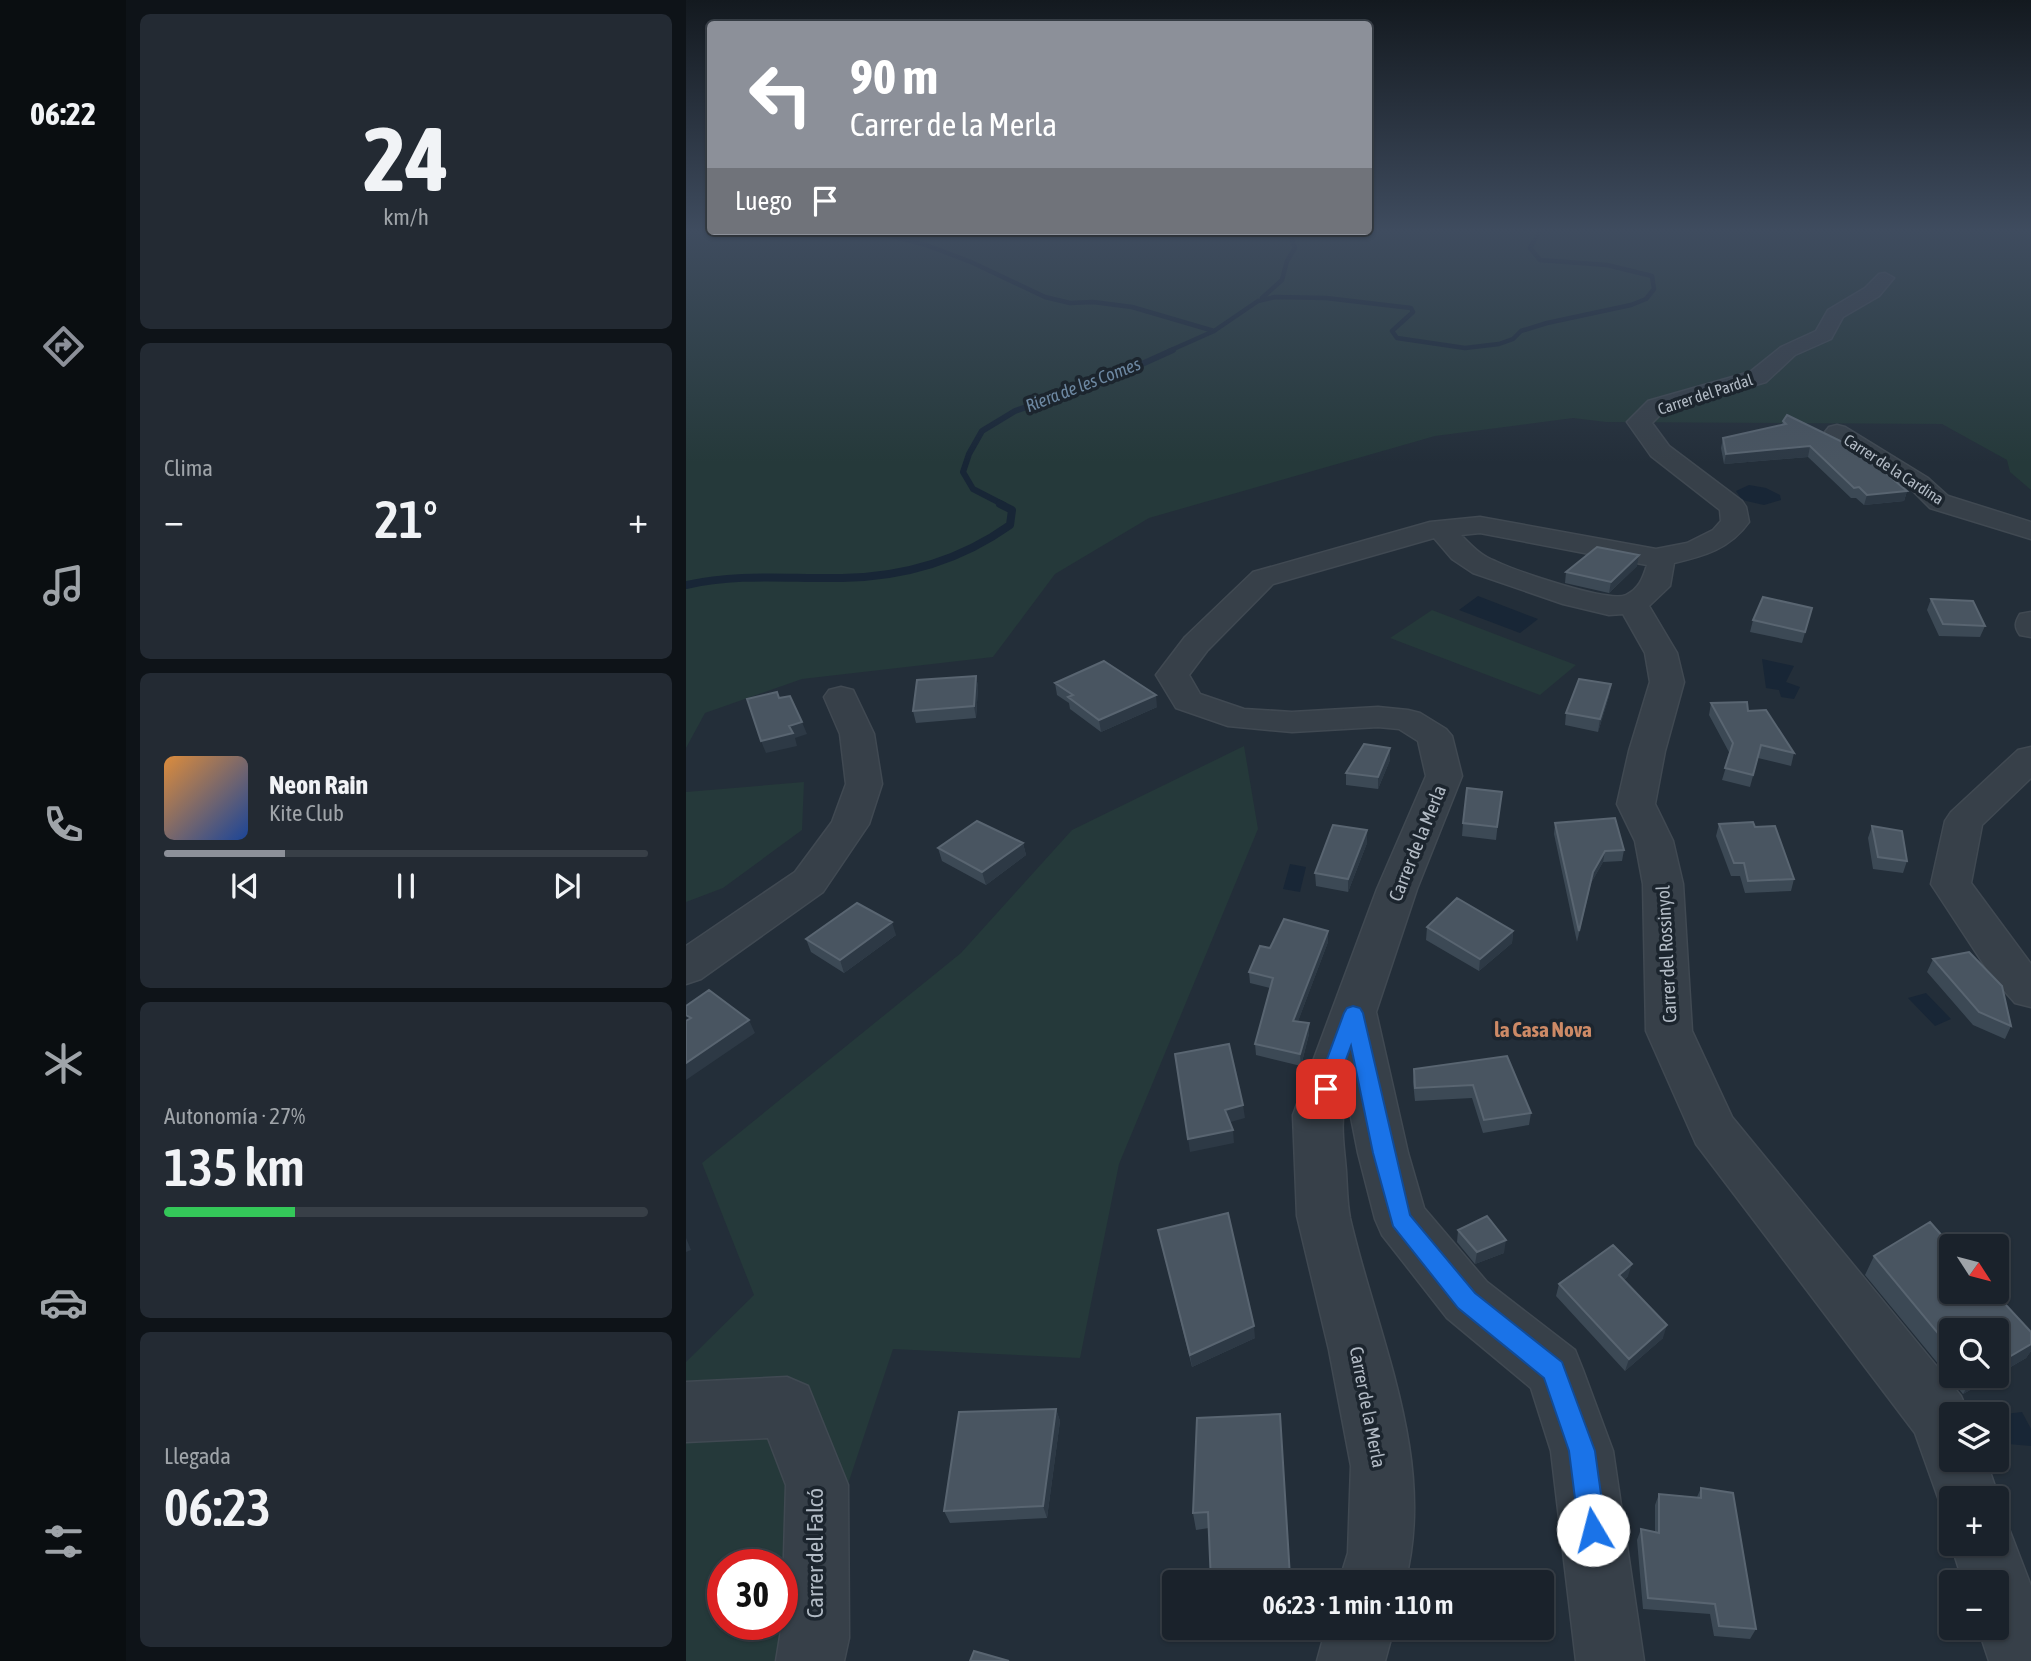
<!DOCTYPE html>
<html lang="es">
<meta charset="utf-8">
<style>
:root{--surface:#1a222b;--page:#232a33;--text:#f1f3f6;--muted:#9fa4a9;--line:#383f47;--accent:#8c9099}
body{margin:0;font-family:"Asap Condensed",sans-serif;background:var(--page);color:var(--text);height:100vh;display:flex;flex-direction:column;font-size:26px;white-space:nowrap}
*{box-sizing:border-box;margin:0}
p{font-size:23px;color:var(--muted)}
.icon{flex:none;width:38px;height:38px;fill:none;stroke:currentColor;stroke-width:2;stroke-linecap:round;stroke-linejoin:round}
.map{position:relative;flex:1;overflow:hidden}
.panel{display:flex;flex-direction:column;gap:14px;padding:14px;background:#0e1318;width:560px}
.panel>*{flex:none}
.top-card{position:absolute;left:21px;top:21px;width:665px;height:214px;border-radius:7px;box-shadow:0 2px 5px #0004,0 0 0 2px var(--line);background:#8c9099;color:#fff;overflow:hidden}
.needle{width:46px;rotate:126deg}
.fabs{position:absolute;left:1253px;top:1234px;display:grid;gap:14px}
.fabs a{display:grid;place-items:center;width:70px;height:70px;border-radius:7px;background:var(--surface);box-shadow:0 2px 5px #0004,0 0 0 2px var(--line);font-size:35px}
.speed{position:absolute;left:21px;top:1549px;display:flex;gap:14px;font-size:35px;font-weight:700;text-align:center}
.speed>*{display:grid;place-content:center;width:91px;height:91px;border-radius:50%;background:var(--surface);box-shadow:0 2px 5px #0004,0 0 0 2px var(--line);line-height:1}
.speed .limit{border:10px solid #d22;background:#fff;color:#111}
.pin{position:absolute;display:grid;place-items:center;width:60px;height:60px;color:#fff;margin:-30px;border-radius:14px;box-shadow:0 4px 10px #0006}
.me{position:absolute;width:77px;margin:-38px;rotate:352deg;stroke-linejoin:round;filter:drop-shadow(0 0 5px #0008)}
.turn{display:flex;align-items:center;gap:24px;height:147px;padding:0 28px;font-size:32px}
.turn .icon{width:91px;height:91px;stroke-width:2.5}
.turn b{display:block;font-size:49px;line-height:60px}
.then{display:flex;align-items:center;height:66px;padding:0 28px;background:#0003;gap:14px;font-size:26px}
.big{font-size:52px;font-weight:600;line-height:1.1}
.panel .card{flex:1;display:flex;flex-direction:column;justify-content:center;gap:10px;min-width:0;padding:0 24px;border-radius:10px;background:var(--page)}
.panel .dial{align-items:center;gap:0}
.dial b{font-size:91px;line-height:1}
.song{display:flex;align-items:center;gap:21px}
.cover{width:84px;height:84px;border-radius:10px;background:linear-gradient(135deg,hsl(30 70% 55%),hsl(220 70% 35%))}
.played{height:7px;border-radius:4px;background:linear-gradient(90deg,var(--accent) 25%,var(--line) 25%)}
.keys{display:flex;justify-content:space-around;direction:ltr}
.heat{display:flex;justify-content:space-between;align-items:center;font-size:38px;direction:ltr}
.charge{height:10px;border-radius:5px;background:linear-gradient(90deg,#34c759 27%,var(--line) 0)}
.trip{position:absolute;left:476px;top:1570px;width:392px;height:70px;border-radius:7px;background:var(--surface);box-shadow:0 2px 5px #0004,0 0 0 2px var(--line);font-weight:600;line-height:70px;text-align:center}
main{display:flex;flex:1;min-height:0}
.tabs{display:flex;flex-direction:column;width:126px;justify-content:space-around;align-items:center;background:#0a0e11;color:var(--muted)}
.tabs .icon{width:49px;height:49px}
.tabs .current{color:var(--accent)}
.tabs b{font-size:32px;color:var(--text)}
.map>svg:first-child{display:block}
.green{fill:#25393a;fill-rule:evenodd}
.water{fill:#182636}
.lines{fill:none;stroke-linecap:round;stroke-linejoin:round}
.stream-far2{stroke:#182636;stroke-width:4.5}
.stream-far1{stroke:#182636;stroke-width:6}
.stream{stroke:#182636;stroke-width:8}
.minor-casing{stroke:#404952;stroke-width:3}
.minor{fill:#374049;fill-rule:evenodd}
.wall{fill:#3c4955}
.shaded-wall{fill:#2d3945}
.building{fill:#495561;stroke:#596571;stroke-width:2}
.route{fill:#1a73e8;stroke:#114b97;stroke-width:2}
.labels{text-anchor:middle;stroke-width:7;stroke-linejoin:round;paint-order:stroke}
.far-street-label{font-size:16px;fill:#b2bbc5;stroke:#1c252e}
.far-water-label{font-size:18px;font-style:italic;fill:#6d88a2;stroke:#1c252e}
.street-label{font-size:19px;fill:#b2bbc5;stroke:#1c252e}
.neighbourhood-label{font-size:21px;font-weight:bold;fill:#cd8a66;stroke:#1c252e}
.near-street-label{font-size:23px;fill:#b2bbc5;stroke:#1c252e}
</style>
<main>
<nav class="tabs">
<b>06:22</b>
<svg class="icon current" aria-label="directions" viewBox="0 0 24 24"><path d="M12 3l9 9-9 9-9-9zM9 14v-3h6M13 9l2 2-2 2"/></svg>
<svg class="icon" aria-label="music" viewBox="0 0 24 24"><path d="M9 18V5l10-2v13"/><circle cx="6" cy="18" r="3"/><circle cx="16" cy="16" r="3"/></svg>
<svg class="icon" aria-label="phone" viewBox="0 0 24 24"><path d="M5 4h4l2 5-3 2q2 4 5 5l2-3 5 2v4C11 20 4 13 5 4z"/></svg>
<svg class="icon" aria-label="climate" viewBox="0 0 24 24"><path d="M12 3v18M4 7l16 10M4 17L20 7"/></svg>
<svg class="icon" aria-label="car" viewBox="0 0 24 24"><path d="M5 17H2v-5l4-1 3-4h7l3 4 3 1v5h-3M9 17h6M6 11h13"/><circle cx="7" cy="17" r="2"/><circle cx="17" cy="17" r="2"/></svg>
<svg class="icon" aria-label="filters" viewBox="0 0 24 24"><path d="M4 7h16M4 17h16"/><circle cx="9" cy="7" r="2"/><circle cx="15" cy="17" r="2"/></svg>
</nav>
<section class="panel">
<div class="card dial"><b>24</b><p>km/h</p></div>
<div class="card"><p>Clima</p>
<div class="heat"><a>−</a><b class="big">21°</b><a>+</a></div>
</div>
<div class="card">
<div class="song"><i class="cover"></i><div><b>Neon Rain</b><p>Kite Club</p></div></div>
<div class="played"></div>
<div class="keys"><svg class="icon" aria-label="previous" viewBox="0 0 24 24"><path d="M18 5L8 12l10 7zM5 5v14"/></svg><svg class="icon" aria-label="pause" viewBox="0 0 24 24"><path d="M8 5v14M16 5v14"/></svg><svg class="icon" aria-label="next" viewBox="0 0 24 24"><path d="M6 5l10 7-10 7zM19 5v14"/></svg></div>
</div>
<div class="card"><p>Autonomía · 27%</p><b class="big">135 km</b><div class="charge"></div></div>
<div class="card"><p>Llegada</p><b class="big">06:23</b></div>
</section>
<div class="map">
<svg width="1345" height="1661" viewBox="0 0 1345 1661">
<rect width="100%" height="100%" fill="#232e39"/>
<path class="green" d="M 0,229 L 1345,229 L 1345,490 L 1324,472 L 1321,460 L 1256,424 L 920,422 L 887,418 L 749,436 L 463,518 L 369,574 L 307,657 L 116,679 L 19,713 L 0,748 Z
M 746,610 L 890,665 L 854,695 L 704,638 Z
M 558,746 L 572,829 L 433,1164 L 394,1358 L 207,1349 L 103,1661 L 0,1661 L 0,1362 L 68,1295 L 16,1163 L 275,953 L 386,830 ZM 37,1564 L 96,1564 L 96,1624 L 37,1624 Z
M 118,782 L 116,830 L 37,888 L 0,902 L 0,792 Z"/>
<path class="water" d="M 1063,485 L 1080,488 L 1094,495 L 1095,500 L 1078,505 L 1056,500 L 1050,491 Z
M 792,596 L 852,619 L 834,633 L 773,610 Z
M 1076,659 L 1108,666 L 1100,682 L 1114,687 L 1108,699 L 1095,697 L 1093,690 L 1080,688 Z
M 604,864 L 620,867 L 614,892 L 597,889 Z
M 1240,993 L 1265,1019 L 1249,1026 L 1222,998 Z
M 1336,1412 L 1345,1429 L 1345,1446 L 1311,1443 L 1311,1415 Z"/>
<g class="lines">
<path class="stream-far2" d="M 186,231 L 240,245 L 285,262 L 359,297 L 384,303 L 407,302 L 446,307 L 528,331
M 576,298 L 596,280 L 601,261 L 609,248 L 604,235 L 597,231
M 483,351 L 528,331 L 572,301 L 589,297 L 640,298 L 725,308 L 727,312 L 706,331 L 711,338 L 779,348 L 813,344 L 827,339 L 835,331 L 861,323 L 945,305 L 960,299 L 968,289 L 966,276 L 921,265 L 854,260 L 844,248 L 855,229"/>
<path class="stream-far1" d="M 318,505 L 287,489 L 277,472 L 283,454 L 296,431 L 329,411 L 425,378 L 487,350"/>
<path class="stream" d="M 0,585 C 53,573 103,579 156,578 C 217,577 275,560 324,525 L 326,510 L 314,504"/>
<defs>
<path id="minor" d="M 1199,273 L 1208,278 L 1193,296 L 1157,317 L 1145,339 L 1109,355 L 1080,382 L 978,411 L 966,423 L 983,446 L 1056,501 L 1060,507 L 1063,522 C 1044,549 1018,556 988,563 L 984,586 L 963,606 L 991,653 L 998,682 L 979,751 L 969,804 L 987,841 L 997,884 L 1006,1031 L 1046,1117 L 1275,1396 L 1283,1414 L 1265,1414 L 1265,1460 L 1300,1460 L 1313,1498 L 1311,1505 L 1311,1498 L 1265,1498 L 1265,1523 L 1260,1520 L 1229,1433 L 1010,1144 L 960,1031 L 957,884 L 949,841 L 931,804 L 943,751 L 964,682 L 959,653 L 937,614 L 923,615 L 877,604 L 787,573 L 766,559 L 748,538 L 587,584 L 521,651 L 503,675 L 514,694 L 558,709 L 606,712 L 692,707 L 722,710 L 734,713 L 760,729 L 766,736 L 776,776 L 731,889 L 690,1012 L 722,1153 L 738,1208 L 801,1282 L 889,1350 L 897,1370 L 927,1451 L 958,1661 L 890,1661 L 865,1451 L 845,1388 L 761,1318 L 696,1235 L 689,1219 L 672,1153 L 661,1097 C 653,1122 658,1145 660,1171 C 661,1186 661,1203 664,1218 C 691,1336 751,1459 719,1582 L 653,1582 L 662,1553 L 665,1466 L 643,1350 L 611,1216 L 607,1115 L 691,889 L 740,776 L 732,741 L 713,729 L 692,727 L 606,732 L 542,726 L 490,708 L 470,675 L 499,637 L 567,572 L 744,522 L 794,517 L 970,549 L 1001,543 L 1027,530 L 1035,521 L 1034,510 L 965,456 L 941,422 L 962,401 L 1064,372 L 1095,347 L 1130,331 L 1142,310 L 1179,288 L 1193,274 ZM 794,533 L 961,565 C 957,578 953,589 940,595 C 922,603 830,571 809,561 C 795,556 785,545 775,535 Z
M 1151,425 L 1159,427 L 1242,478 L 1262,496 L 1345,522 L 1345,539 L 1244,508 L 1224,488 L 1143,437 L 1139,432 L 1143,427 Z
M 1345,612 L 1345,637 L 1334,635 C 1328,627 1329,622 1334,614 Z
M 155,687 L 167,690 L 188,734 L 196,784 L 183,824 L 137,892 L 15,979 L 0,984 L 0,946 L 109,872 L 146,822 L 160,784 L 154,734 L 138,697 L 143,690 Z
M 1345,747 L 1345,778 L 1296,825 L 1285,883 L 1345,964 L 1345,1007 L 1329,1003 L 1306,977 L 1245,884 L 1259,821 L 1265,812 L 1332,750 Z
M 101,1377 L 122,1386 L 162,1485 L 163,1638 L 158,1661 L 90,1661 L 96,1624 L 100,1485 L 82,1438 L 0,1442 L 0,1382 Z
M 1311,1517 L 1320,1521 L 1345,1586 L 1345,1661 L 1303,1661 L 1292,1628 L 1311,1628 L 1311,1582 L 1277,1582 L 1265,1544 L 1311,1544 Z
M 640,1628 L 708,1628 L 699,1661 L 631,1661 Z"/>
</defs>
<use href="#minor" class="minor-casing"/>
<use href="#minor" class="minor"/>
</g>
<path class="wall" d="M 1097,421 L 1221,491 L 1218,501 L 1178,505 L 1170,498 L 1165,498 L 1122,457 L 1038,464 L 1035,448 L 1037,438 L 1096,425 Z
M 951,566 L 923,593 L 879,583 L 880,572 Z
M 1245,599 L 1299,626 L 1294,637 L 1253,636 L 1241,610 Z
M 1123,619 L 1116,643 L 1064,632 L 1067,620 Z
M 290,676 L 292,687 L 290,718 L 230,723 L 227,711 Z
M 369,683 L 471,707 L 415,732 L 384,709 L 383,703 L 371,695 Z
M 925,684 L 923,696 L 912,732 L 879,725 L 880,713 Z
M 1025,703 L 1062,711 L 1108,753 L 1105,766 L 1072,758 L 1064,787 L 1036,780 L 1044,754 L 1023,715 Z
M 704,760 L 692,789 L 660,785 L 660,773 Z
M 814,804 L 810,840 L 776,836 L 777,823 Z
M 869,823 L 938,850 L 936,861 L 917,862 L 905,883 L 891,942 L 868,834 Z
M 1033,824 L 1069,827 L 1108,879 L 1105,891 L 1059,893 L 1054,876 L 1045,876 L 1030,836 Z
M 1186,826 L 1221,861 L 1217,873 L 1187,869 L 1182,838 Z
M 337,843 L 340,855 L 300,885 L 256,861 L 252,848 Z
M 681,843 L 662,892 L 630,886 L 629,873 Z
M 741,927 L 827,931 L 826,943 L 793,971 L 740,940 Z
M 210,935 L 158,973 L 125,952 L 120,939 Z
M 642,942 L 612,1021 L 623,1034 L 615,1066 L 570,1055 L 569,1044 L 584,988 L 564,983 L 563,972 L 584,948 Z
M 1247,959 L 1325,1026 L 1319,1039 L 1287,1025 L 1241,972 Z
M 821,1056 L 845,1113 L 843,1125 L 797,1133 L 786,1098 L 729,1101 L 727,1082 L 728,1069 Z
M 472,1230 L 569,1338 L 506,1367 Z
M 772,1230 L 818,1253 L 789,1264 L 771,1242 Z
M 1188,1256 L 1345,1332 L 1345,1351 L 1340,1358 L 1311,1375 L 1311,1330 L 1265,1330 L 1265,1376 L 1309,1376 L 1277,1394 L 1179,1275 Z
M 942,1276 L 938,1280 L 977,1338 L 939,1371 L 870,1296 L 873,1284 Z
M 370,1409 L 374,1421 L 361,1518 L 264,1523 L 258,1511 Z
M 595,1431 L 604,1582 L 525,1582 L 523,1528 L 510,1530 L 507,1513 Z
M 1015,1488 L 1070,1629 L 1064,1639 L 1028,1636 L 1024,1614 L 957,1609 L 951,1540 L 955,1529 L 969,1532 L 969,1505 L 973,1494 L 1011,1497 Z"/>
<path class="shaded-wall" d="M 1124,446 L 1122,457 L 1038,464 L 1040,454 Z
M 1221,491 L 1218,501 L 1178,505 L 1181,495 Z
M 953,555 L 951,566 L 923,593 L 925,582 Z
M 290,676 L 292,687 L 290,718 L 288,706 Z
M 925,684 L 923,696 L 912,732 L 914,719 Z
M 470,695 L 471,707 L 415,732 L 413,720 Z
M 116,722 L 121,734 L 109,738 L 111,746 L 80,753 L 75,741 L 103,726 Z
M 704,748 L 704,760 L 692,789 L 692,777 Z
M 681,830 L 681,843 L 662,892 L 662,879 Z
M 337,843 L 340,855 L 300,885 L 296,872 Z
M 919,851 L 917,862 L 905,883 L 891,942 L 907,872 Z
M 206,922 L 210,935 L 158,973 L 154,960 Z
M 642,931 L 642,942 L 608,1032 L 607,1021 Z
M 827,931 L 826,943 L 793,971 L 794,959 Z
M 63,1020 L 69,1033 L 0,1080 L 0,1063 Z
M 623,1023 L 623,1034 L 615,1066 L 614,1054 Z
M 557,1105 L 559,1118 L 541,1123 L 539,1110 Z
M 547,1130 L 548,1143 L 504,1152 L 502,1139 Z
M 0,1238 L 5,1250 L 0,1252 Z
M 820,1240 L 818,1253 L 789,1264 L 791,1252 Z
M 946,1264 L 942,1276 L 930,1287 L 933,1275 Z
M 981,1325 L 977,1338 L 939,1371 L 943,1359 Z
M 568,1326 L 569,1338 L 506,1367 L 504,1355 Z
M 1345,1344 L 1345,1351 L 1340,1358 L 1311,1375 L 1311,1364 Z
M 1288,1376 L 1309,1376 L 1277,1394 Z
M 370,1409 L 374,1421 L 361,1518 L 357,1506 Z"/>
<path class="building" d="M 1101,415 L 1171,449 L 1221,491 L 1181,495 L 1173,487 L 1168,488 L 1124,446 L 1040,454 L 1037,438 L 1100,424 L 1097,421 Z
M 911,547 L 953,555 L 925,582 L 880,572 Z
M 1077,597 L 1126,608 L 1119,632 L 1067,620 Z
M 1245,599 L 1287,601 L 1299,626 L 1257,624 Z
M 418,661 L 470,695 L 413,720 L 382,697 L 387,695 L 369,683 Z
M 290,676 L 288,706 L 227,711 L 231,680 Z
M 893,679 L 925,684 L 914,719 L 880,713 Z
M 91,692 L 93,698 L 104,696 L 116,722 L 103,726 L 107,733 L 75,741 L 61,699 Z
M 1061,702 L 1062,711 L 1080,710 L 1108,753 L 1075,745 L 1067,775 L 1039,768 L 1047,743 L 1025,703 Z
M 678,744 L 704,748 L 692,777 L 660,773 Z
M 781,788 L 816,792 L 811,827 L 777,823 Z
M 929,818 L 938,850 L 919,851 L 907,872 L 893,931 L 869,823 Z
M 291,821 L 337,843 L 296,872 L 252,848 Z
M 1067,822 L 1069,827 L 1089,826 L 1108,879 L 1062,881 L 1058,863 L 1048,863 L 1033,824 Z
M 647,825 L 681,830 L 662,879 L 629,873 Z
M 1186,826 L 1216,831 L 1221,861 L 1192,857 Z
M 771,898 L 827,931 L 794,959 L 741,927 Z
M 171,903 L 206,922 L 154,960 L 120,939 Z
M 598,919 L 642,931 L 607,1021 L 623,1023 L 614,1054 L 569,1044 L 587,978 L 563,972 L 574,946 L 584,948 Z
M 1283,952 L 1316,986 L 1325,1026 L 1293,1012 L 1247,959 Z
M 23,990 L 63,1020 L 0,1063 L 0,1021 L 5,1018 L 0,1015 L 0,1006 Z
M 543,1044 L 557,1105 L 539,1110 L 547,1130 L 502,1139 L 489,1054 Z
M 821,1056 L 845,1113 L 798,1120 L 787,1085 L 729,1088 L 728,1069 Z
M 542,1213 L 568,1326 L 504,1355 L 472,1230 Z
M 801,1216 L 820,1240 L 791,1252 L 772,1230 Z
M 1244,1222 L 1265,1246 L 1265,1292 L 1308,1292 L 1345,1332 L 1345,1344 L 1311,1364 L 1311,1330 L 1265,1330 L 1265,1349 L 1188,1256 Z
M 927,1245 L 946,1264 L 933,1275 L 981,1325 L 943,1359 L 873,1284 Z
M 370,1409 L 357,1506 L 258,1511 L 273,1412 Z
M 594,1414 L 604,1577 L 525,1582 L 522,1512 L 507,1513 L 511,1418 Z
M 1015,1488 L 1047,1493 L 1070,1629 L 1033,1626 L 1029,1604 L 962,1598 L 955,1529 L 973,1533 L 973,1494 L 1015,1498 Z
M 288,1651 L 323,1661 L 284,1661 Z"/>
<linearGradient id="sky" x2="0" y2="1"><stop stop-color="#13191f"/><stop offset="0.5" stop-color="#3f4c5f"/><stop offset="1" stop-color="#3f4c5f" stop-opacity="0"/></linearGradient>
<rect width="1345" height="462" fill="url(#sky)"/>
<path class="route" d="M 667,1006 L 674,1008 L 677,1013 L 724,1215 L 789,1293 L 876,1362 L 909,1451 L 920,1530 L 916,1539 L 907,1543 L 897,1539 L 893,1530 L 883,1451 L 858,1378 L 772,1308 L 707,1226 L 687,1153 L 665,1046 L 647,1095 L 640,1097 L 633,1095 L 630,1089 L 658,1013 L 661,1008 Z"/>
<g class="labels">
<g class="far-street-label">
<text transform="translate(1019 394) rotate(-18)" y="6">Carrer del Pardal</text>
<text transform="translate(1208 469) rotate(33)" y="6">Carrer de la Cardina</text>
</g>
<g class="far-water-label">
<text transform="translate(397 385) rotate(-21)" y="6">Riera de les Comes</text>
</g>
<g class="street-label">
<text transform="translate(731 843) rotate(-68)" y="7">Carrer de la Merla</text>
<text transform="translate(980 954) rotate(-93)" y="7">Carrer del Rossinyol</text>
<text transform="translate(682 1407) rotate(79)" y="7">Carrer de la Merla</text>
</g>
<g class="neighbourhood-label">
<text x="857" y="1037">la Casa Nova</text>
</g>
<g class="near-street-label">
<text transform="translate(129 1553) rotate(-90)" y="8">Carrer del Falcó</text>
</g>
</g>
</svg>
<div class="fabs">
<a><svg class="needle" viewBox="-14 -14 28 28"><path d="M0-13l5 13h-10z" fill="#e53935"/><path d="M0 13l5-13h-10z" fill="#9fa4a9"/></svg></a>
<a><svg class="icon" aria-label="search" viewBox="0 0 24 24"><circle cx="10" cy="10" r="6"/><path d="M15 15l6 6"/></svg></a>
<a><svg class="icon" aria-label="layers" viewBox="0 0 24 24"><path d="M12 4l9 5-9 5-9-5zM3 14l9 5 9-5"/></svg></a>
<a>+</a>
<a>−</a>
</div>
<div class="speed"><div class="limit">30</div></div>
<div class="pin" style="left:640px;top:1089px;background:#d93025"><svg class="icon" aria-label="arrive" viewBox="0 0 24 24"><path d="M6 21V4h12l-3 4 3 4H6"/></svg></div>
<svg class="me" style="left:907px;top:1530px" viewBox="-20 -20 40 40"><circle r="19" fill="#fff"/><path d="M0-13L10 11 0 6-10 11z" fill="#1a73e8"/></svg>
<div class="trip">06:23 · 1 min · 110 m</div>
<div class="top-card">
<div class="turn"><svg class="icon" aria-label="left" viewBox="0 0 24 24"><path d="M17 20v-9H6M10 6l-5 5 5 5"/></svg><div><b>90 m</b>Carrer de la Merla</div></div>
<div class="then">Luego<svg class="icon" aria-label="arrive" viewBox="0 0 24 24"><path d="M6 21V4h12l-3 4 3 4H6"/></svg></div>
</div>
</div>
</main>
